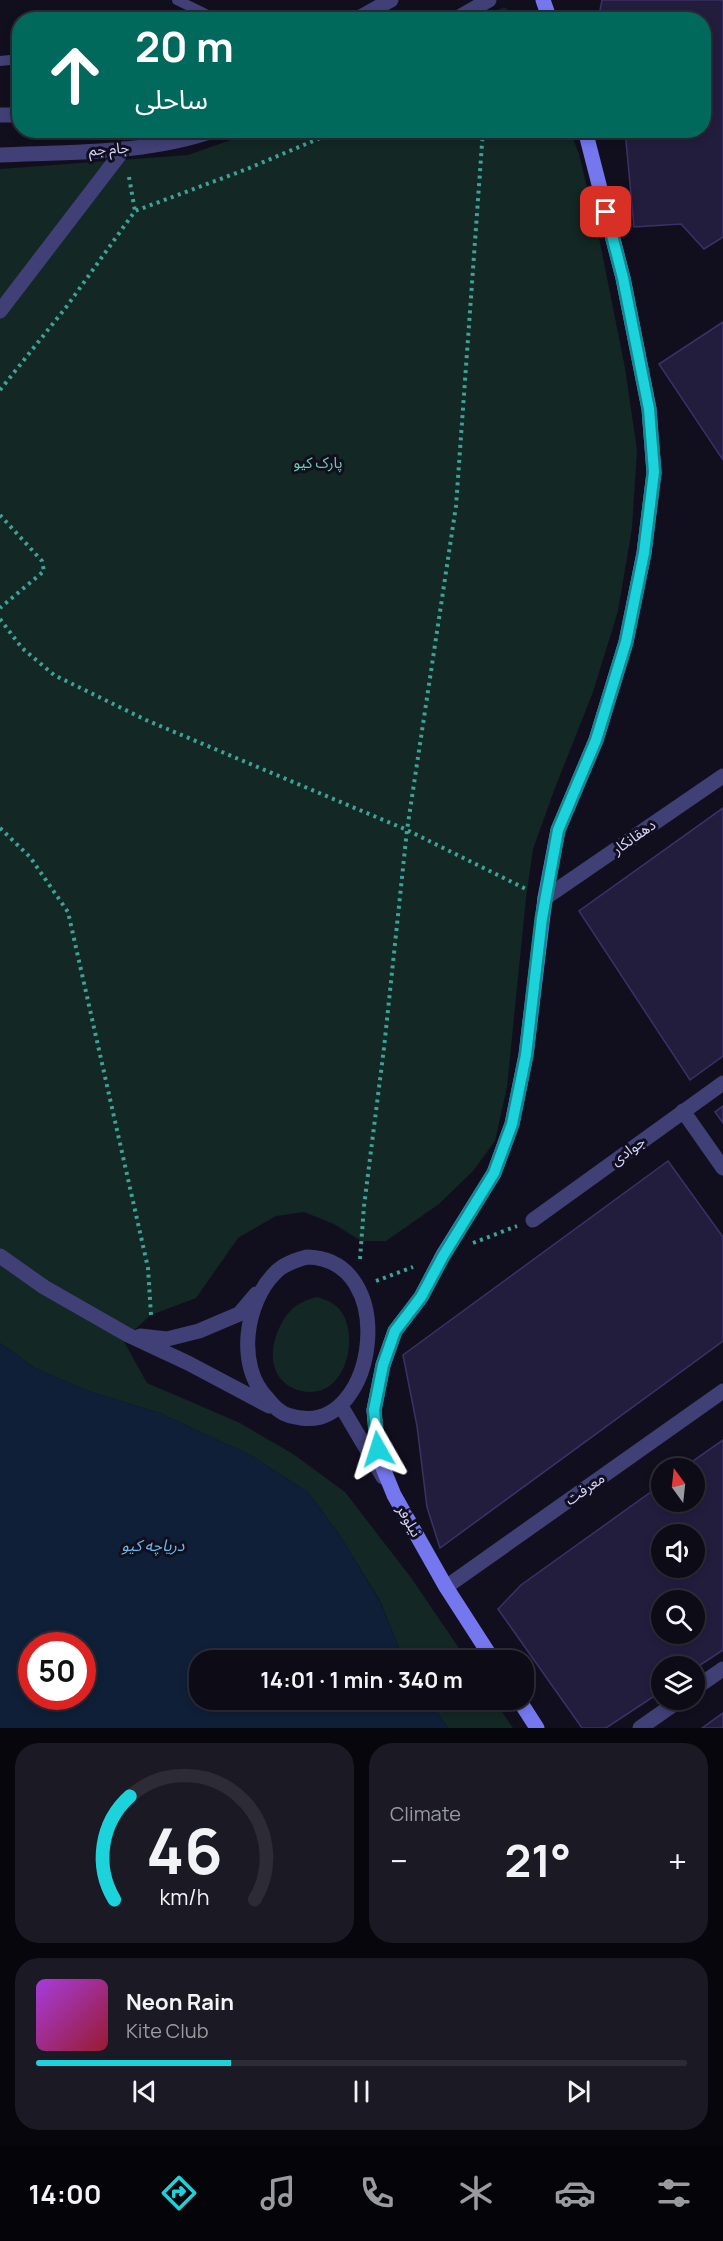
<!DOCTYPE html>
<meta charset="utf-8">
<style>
:root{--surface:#0d0b16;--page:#1b1923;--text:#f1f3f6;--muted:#9a9ba1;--line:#2d2b35;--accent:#1cd2db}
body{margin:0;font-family:Manrope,"Noto Sans Arabic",sans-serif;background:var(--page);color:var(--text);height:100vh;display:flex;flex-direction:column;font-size:22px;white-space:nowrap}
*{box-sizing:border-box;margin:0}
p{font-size:20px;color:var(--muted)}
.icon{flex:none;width:33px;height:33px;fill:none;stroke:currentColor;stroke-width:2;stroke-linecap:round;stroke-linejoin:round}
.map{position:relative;height:1728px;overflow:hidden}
.drawer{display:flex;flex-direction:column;gap:15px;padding:15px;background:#07060c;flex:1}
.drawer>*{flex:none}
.top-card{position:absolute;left:12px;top:12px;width:699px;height:126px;border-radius:24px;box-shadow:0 3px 9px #0003,0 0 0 2px var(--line);background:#00695c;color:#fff;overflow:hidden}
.needle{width:39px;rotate:345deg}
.tools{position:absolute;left:651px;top:1458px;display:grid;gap:12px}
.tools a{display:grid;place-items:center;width:54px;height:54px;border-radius:50%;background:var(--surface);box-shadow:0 3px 9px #0003,0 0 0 2px var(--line);font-size:30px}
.speed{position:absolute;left:18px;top:1632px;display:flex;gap:12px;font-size:30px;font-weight:700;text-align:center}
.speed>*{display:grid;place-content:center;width:78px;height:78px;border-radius:50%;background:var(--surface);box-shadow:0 3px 9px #0003,0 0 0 2px var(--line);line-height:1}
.speed .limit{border:9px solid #d22;background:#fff;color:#111}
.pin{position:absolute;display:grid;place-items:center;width:51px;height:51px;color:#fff;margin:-26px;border-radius:12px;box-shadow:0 3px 9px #0006}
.me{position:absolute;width:66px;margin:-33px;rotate:354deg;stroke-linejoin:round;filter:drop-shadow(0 0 4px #0008)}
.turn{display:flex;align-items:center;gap:21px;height:126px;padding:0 24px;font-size:27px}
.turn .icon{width:78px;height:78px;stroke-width:2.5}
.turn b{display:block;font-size:42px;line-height:51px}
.big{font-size:45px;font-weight:700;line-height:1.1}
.drawer .card{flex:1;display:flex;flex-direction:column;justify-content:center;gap:9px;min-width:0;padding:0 21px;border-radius:24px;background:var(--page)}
.drawer .dial{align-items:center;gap:0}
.dial svg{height:156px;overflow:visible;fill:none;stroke:var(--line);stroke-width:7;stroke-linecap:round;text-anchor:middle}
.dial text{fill:var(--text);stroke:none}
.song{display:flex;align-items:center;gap:18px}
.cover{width:72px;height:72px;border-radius:9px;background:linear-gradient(135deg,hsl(280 70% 55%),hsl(350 70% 35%))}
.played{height:6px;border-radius:3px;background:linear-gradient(90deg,var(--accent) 30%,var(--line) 30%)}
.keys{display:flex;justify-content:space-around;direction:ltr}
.heat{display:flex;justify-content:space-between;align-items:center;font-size:33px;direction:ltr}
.drawer .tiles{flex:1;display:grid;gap:15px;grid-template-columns:1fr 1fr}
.card:last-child{grid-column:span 2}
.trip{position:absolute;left:189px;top:1650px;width:345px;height:60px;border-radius:24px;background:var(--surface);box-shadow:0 3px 9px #0003,0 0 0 2px var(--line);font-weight:700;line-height:60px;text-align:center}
.dock{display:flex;height:96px;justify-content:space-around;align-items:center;background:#050409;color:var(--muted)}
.dock .icon{width:42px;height:42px}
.dock .on{color:var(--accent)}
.dock b{font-size:27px;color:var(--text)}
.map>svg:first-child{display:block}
.green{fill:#132725}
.water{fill:#0f1f37;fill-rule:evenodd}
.building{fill:#221d3d;stroke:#3a3266;stroke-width:1.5;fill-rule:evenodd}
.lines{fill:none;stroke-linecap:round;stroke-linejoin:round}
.path{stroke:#3ca397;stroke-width:4;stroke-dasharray:3 4.5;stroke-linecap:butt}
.service{stroke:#404077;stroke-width:10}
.pedestrian{stroke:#404077;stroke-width:15}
.minor{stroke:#404077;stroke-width:15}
.tertiary{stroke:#404077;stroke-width:15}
.secondary{stroke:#7477ed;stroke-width:15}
.route-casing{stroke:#12888e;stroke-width:15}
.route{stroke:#1cd2db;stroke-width:10}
.labels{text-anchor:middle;stroke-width:6;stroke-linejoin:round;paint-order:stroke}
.street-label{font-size:15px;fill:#d4d2f9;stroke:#110f1e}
.park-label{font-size:15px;fill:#67d0b0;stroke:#110f1e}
.water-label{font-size:16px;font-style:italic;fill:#6cb8ec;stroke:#110f1e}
</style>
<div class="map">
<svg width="723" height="1728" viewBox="0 0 723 1728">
<rect width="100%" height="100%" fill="#110f1e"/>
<path class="green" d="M 504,7 L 519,19 L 481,19 Z
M 256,131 L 570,131 L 579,154 L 598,233 L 625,368 L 637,450 L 632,528 L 618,611 L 593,692 L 555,788 L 533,849 L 526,898 L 507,1087 L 495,1141 L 473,1171 L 439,1204 L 386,1241 L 361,1241 L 334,1224 L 304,1212 L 276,1216 L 238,1238 L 196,1298 L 151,1315 L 123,1340 L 147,1383 L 240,1423 L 293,1454 L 345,1492 L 412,1579 L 467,1660 L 404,1660 L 380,1601 L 339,1534 L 308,1492 L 250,1455 L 160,1413 L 88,1391 L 35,1368 L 0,1343 L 0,169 L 188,155 Z
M 316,1297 C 324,1299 334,1302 340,1310 C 355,1329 351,1366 333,1383 C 318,1397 293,1394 280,1378 C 265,1358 276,1326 291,1310 C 298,1303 307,1300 316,1297 Z
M 429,1700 L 494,1700 L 513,1728 L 448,1728 Z"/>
<path class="water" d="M 0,1343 L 35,1368 L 88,1391 L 160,1413 L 250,1455 L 308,1492 L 339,1534 L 380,1602 L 404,1660 L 200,1660 L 200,1700 L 429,1700 L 448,1728 L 0,1728 ZM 32,1646 L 82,1646 L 82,1696 L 32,1696 Z"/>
<path class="building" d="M 602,0 L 723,0 L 723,237 L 704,249 L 681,224 L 634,227 L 625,130 L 704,130 L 704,20 L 598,20 Z
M 723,322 L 723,460 L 659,364 Z
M 723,808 L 723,1056 L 690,1080 L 579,911 Z
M 723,1106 L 723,1123 L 715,1112 Z
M 668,1161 L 723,1237 L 723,1341 L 440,1548 L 427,1507 L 417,1426 L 403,1355 Z
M 723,1440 L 723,1650 L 694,1669 L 694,1666 L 662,1666 L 662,1691 L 606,1728 L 582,1728 L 498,1609 L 521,1585 L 662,1484 L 662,1502 L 694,1502 L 694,1468 L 683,1468 ZM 662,1534 L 694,1534 L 694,1568 L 662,1568 ZM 662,1600 L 694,1600 L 694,1634 L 662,1634 Z
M 723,1713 L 723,1728 L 702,1728 Z"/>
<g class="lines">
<path class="path" d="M 129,177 L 135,211
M 0,390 L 67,306 L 135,211 L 247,169 L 339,130
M 0,515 L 42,561 L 44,571 L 0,608
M 0,619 L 22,648 L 54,675 L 146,720 L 407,830 L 528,890
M 0,828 L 30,857 L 68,912 L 148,1268 L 151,1315 L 153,1316
M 473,1243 L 517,1226
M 360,1259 L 364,1206 L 384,1048 L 407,830 L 456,506 L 483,130
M 376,1281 L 413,1267"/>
<path class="service" d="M 177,0 L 218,20
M 0,61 L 20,59"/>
<path class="pedestrian" d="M 0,311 L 124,149
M 0,1256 L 44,1287 L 128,1335 L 188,1363 L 269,1406
M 307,1257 C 400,1259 377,1429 301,1418 C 294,1417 286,1416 280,1411 C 275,1408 271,1403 267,1398 C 236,1366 245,1303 275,1273 C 283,1264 296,1260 307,1257 Z
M 140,1336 L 167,1339 L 199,1331 L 239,1314 L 256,1294
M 341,1406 L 383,1477"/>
<path class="minor" d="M 545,898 L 723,776
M 683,1111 L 723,1168
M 533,1220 L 723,1083
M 694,1689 L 723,1669
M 640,1728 L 680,1700"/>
<path class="tertiary" d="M 355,20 L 391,0
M 454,20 L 489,0
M 0,115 L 20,115
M 0,155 C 72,152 148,154 216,130
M 446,1587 L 723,1391"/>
<path class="secondary" d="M 543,0 L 550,20
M 493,1660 L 446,1587 L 394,1495 L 381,1463 L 376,1435 L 374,1410 L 383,1365 L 395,1331 L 421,1297 L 443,1255 L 494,1173 L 512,1124 L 526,1055 L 545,898 L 558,830 L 596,740 L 626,642 L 644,553 L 654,473 L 649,409 L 623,278 L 585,130
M 519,1700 L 537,1728"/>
</g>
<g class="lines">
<defs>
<path id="route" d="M 378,1449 L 374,1410 L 383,1365 L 395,1331 L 421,1297 L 443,1256 L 494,1173 L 512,1124 L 526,1055 L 542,918 L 558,830 L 596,740 L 626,642 L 644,553 L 654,472 L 649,409 L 623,278 L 606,212"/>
</defs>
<use href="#route" class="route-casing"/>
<use href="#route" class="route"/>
</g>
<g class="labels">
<g class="street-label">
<text transform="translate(109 149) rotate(-4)" y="5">جام جم</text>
<text transform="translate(634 837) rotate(-35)" y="5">دهقانکار</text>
<text transform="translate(628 1151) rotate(-36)" y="5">جوادی</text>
<text transform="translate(585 1489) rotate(-35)" y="5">معرفت</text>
<text transform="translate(409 1521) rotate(60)" y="5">نیلوفر</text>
</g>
<g class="park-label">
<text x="318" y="468">پارک کیو</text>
</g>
<g class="water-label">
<text x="153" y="1551">دریاچه کیو</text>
</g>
</g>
</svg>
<div class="tools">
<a><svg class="needle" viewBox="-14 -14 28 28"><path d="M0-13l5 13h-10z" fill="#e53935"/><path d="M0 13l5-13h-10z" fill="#9a9ba1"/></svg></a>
<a><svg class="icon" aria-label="sound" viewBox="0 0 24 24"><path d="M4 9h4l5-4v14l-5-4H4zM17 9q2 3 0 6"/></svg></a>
<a><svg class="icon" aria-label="search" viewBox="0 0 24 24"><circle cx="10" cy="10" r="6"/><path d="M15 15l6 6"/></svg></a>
<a><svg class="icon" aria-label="layers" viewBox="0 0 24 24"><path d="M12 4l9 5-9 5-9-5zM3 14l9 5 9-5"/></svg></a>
</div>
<div class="speed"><div class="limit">50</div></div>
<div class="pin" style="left:606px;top:212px;background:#d93025"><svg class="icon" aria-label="arrive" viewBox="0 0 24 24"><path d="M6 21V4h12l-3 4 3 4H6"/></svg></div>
<svg class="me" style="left:378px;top:1449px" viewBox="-20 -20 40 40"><path d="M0-17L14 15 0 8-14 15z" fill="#1cd2db" stroke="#fff" stroke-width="4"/></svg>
<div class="trip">14:01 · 1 min · 340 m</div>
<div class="top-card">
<div class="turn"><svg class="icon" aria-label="ahead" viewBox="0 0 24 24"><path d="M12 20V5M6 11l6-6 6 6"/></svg><div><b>20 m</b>ساحلی</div></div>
</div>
</div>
<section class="drawer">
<div class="tiles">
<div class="card dial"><svg viewBox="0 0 100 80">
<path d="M14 69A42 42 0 1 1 86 69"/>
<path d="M14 69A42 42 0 0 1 22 16" stroke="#1cd2db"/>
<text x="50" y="56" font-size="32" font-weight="700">46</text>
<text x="50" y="72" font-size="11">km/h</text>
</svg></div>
<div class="card"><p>Climate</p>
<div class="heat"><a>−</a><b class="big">21°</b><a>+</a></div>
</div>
<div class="card">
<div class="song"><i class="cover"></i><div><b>Neon Rain</b><p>Kite Club</p></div></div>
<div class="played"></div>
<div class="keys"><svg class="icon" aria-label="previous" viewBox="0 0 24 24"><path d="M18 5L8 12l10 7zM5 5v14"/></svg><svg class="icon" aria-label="pause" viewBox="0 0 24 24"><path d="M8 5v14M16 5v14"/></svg><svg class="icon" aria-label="next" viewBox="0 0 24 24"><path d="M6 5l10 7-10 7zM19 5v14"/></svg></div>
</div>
</div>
</section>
<nav class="dock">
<b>14:00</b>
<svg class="icon on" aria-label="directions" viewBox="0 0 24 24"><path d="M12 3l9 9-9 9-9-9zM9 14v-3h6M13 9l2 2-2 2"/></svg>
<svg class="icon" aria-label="music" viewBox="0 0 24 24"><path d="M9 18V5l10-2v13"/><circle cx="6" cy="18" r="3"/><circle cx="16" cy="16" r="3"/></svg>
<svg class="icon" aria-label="phone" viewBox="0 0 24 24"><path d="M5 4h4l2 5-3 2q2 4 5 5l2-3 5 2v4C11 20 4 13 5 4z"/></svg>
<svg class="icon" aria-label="climate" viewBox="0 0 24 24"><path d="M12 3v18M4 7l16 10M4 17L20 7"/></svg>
<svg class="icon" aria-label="car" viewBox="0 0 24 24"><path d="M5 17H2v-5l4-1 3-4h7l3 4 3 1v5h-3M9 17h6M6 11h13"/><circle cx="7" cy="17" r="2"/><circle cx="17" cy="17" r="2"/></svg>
<svg class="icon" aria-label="filters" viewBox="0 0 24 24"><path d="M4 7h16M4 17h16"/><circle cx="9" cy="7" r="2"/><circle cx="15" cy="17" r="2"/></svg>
</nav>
